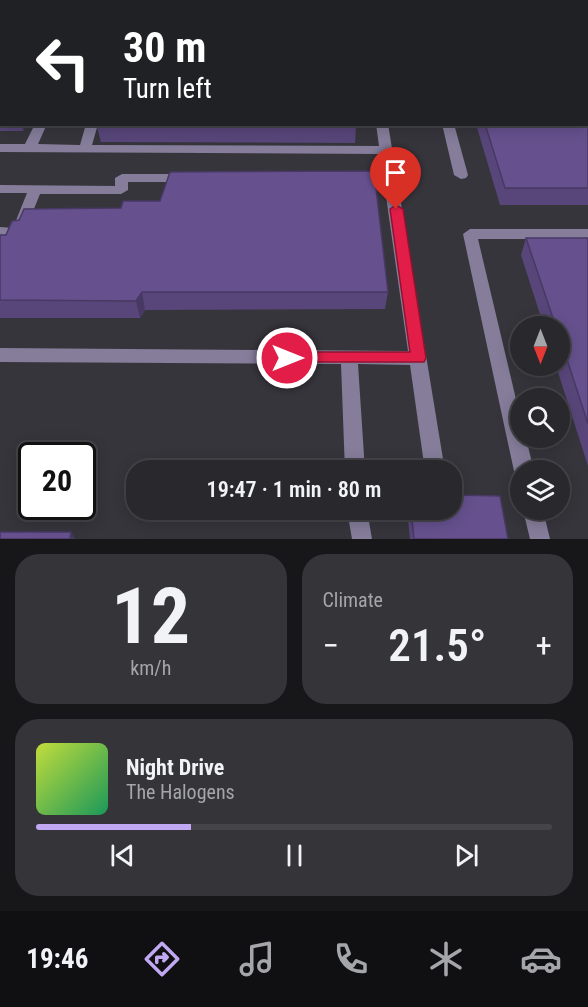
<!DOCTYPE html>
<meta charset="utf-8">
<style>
:root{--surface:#29282d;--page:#353439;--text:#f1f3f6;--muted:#a5a6aa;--line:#454449;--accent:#c0a8f3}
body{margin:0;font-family:"Roboto Condensed",sans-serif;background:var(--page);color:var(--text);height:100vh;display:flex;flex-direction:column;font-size:22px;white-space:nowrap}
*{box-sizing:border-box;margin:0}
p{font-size:20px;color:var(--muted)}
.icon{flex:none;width:33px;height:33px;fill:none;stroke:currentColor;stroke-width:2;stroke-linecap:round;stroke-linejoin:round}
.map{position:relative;height:539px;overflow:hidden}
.side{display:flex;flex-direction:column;gap:15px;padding:15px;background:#171619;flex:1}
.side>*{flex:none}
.banner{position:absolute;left:0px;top:0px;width:588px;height:126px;box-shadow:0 3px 15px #0003,0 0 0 2px var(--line);background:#202124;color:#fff;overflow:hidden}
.needle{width:39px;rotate:180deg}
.buttons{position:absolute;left:510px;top:316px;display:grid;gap:12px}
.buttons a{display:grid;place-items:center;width:60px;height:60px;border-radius:50%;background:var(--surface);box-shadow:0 3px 15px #0003,0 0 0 2px var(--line);font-size:30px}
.speed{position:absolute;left:18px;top:442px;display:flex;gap:12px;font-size:30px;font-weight:700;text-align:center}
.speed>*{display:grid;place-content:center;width:78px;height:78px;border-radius:50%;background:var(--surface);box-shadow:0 3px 15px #0003,0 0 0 2px var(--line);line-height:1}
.speed .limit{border:3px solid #111;border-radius:9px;background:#fff;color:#111}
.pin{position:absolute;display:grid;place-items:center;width:51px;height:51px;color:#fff;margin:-62px -26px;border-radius:50% 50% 50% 0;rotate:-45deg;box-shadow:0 0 6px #0007}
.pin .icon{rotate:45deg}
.me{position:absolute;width:66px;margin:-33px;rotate:90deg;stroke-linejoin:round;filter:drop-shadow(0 0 4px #0008)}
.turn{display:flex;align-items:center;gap:21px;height:126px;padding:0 24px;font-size:27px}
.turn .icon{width:78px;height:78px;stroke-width:2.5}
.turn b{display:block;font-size:42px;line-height:51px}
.big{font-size:45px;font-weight:600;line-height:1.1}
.side .tile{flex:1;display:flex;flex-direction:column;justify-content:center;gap:9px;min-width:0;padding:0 21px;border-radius:24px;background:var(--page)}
.side .dial{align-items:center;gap:0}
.dial b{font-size:78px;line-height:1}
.song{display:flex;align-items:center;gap:18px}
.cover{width:72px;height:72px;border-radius:9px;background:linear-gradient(135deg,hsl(70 70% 55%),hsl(150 70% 35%))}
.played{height:6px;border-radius:3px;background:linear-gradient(90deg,var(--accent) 30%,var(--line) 30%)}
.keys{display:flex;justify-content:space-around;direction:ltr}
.heat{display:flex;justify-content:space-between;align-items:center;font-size:33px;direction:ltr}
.side .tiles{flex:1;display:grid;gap:15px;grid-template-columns:1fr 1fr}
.tile:last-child{grid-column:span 2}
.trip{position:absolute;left:126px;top:460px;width:336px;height:60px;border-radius:24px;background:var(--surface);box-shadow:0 3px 15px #0003,0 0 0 2px var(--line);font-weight:600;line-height:60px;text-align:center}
.dock{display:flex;height:96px;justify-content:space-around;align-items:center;background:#101012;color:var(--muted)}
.dock .icon{width:42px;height:42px}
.dock .selected{color:var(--accent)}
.dock b{font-size:27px;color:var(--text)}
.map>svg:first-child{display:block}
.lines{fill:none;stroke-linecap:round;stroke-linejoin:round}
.minor{fill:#857d9a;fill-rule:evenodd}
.wall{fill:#58467a}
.shaded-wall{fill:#473963}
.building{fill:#66518e;stroke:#473963;stroke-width:1.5}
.route{fill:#e11d48;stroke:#92132f;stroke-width:1.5}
</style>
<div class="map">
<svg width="588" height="539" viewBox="0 0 588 539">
<rect width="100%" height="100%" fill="#37353c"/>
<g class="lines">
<path class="minor" d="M 150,0 L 164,0 L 149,2 Z
M 215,0 L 225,0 L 214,2 Z
M 269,0 L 279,0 L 268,2 Z
M 363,0 L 373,0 L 373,2 L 363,2 Z
M 413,0 L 423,0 L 423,2 L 413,2 Z
M 0,3 L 2,3 L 2,9 L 0,9 Z
M 0,24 L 2,24 L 2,30 L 0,30 Z
M 0,48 L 2,48 L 2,54 L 0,54 Z
M 586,64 L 588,64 L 588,70 L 586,70 Z
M 35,124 L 47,124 L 38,144 L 80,145 L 86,124 L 98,124 L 92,145 L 379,146 L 376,124 L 388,124 L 445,471 L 425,471 L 410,365 L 358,364 L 365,471 L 345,471 L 341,364 L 0,362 L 0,348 L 408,351 L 384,182 L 356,182 L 349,178 L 356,174 L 383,174 L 380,154 L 0,152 L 0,144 L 25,144 Z
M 442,124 L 454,124 L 468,175 L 466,178 L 461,179 L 454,175 Z
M 122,174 L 188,174 L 195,178 L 188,182 L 128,182 L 128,190 L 121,194 L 40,194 L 23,236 L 0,237 L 0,227 L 13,228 L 27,193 L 0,193 L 0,185 L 115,186 L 115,178 Z
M 470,229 L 588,229 L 588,239 L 478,239 L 520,416 L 520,438 L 526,438 L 534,471 L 520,471 L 520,478 L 514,471 L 463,234 Z
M 347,510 L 367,510 L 372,539 L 352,539 Z
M 523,510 L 543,510 L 550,539 L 530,539 Z"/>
</g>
<path class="wall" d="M 586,25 L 588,28 L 587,51 L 586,51 Z
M 0,52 L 2,52 L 2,124 L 26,124 L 23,131 L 0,131 Z
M 588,71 L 588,205 L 500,205 L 476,124 L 586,124 Z
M 97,127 L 356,127 L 355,143 L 101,142 Z
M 0,235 L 388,292 L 385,309 L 145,310 L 140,318 L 0,318 Z
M 526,238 L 588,238 L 588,466 L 556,366 L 560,366 L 560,327 L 544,327 L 521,255 Z
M 407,510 L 452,510 L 508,539 L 410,539 Z"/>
<path class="shaded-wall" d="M 21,124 L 26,124 L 23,131 Z
M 142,292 L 145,310 L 140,318 L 136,301 Z
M 71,532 L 75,539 L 70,539 Z"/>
<path class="building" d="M 297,0 L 362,0 L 362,2 L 297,2 Z
M 438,0 L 573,0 L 574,2 L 439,2 Z
M 586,25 L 588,28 L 588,35 L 586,35 Z
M 0,52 L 2,52 L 2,114 L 0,114 Z
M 586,70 L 588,71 L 588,188 L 505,188 L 485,124 L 586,124 Z
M 98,124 L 355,124 L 356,127 L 97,127 Z
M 374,171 L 388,292 L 142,292 L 136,301 L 0,300 L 0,235 L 6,235 L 12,221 L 19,220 L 24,209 L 121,208 L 123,201 L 160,201 L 170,172 Z
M 526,238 L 588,238 L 588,424 L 560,338 L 560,327 L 556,327 Z
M 452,495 L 500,496 L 508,539 L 414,539 L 411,510 L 452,510 Z
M 0,532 L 71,532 L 70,539 L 0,539 Z"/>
<path class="route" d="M 396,205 L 403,209 L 426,358 L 424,362 L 282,362 L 279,358 L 282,353 L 287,352 L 410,352 L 390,209 Z"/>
</svg>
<div class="buttons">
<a><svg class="needle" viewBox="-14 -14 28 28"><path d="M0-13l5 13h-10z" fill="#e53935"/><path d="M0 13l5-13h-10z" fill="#a5a6aa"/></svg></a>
<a><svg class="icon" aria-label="search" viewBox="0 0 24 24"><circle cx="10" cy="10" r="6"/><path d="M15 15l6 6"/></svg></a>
<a><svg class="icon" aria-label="layers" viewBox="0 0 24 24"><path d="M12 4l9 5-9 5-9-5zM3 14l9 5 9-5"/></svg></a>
</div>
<div class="speed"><div class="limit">20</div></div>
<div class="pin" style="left:396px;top:209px;background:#d93025"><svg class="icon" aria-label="arrive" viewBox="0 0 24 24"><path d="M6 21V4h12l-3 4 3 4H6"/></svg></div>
<svg class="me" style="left:287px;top:358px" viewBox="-20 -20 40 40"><circle r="17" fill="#e11d48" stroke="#fff" stroke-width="3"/><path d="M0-11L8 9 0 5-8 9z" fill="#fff"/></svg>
<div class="trip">19:47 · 1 min · 80 m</div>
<div class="banner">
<div class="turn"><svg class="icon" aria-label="left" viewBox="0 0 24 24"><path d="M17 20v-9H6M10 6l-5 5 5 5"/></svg><div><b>30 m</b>Turn left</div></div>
</div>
</div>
<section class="side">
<div class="tiles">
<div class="tile dial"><b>12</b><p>km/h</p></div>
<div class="tile"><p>Climate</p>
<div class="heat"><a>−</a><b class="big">21.5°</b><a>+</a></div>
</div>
<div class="tile">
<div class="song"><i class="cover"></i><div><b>Night Drive</b><p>The Halogens</p></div></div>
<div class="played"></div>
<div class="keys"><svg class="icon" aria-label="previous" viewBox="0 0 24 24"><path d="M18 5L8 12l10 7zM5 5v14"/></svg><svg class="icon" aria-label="pause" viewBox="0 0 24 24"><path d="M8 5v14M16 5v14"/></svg><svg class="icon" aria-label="next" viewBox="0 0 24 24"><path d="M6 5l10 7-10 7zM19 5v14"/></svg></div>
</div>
</div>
</section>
<nav class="dock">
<b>19:46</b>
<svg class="icon selected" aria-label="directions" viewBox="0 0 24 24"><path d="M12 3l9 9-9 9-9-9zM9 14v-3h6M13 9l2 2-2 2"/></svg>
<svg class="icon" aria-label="music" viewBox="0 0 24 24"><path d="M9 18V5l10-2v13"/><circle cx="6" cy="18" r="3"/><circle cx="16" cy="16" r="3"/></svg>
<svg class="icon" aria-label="phone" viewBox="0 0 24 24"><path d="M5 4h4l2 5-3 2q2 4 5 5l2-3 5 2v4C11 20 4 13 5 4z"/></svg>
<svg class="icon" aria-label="climate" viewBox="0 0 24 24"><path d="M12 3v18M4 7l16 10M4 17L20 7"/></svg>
<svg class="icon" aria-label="car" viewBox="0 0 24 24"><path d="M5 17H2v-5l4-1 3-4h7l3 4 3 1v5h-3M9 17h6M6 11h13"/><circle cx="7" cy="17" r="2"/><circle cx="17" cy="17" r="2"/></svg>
</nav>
